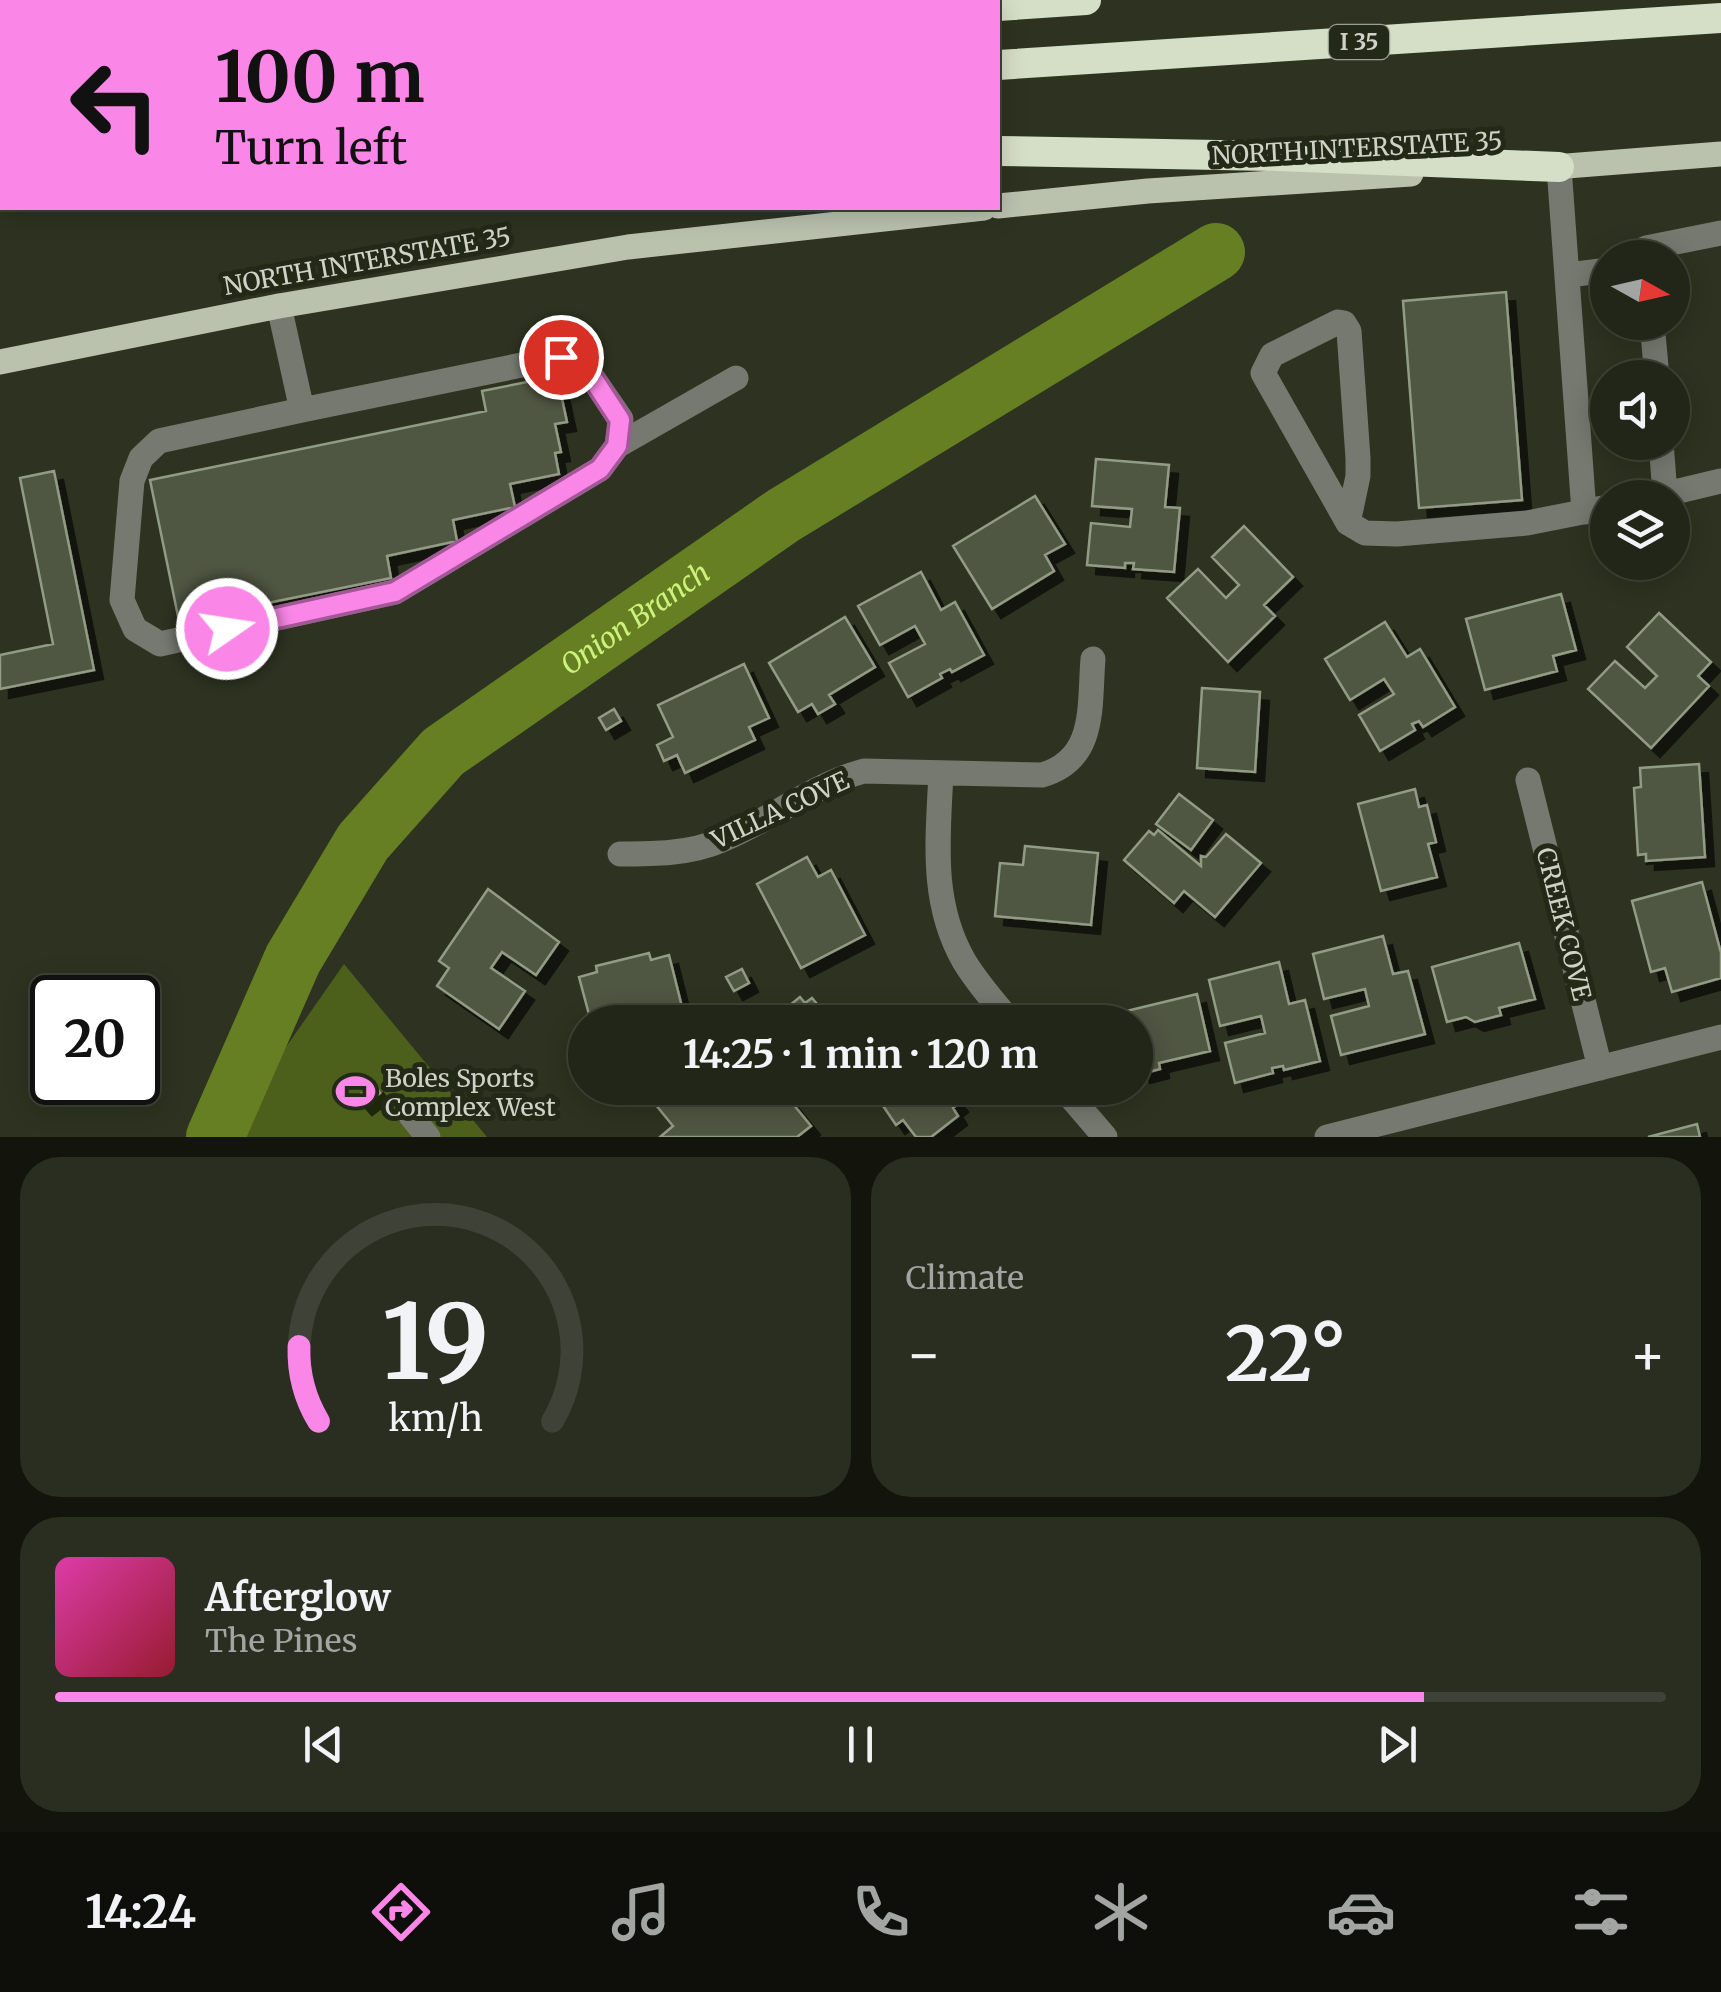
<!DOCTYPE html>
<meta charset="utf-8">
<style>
:root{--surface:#222618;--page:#2a2e21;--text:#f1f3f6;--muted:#a2a5a2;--line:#3f4337;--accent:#fa87e7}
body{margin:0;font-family:Merriweather,serif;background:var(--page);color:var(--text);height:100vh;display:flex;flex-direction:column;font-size:38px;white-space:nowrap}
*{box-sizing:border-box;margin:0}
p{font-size:32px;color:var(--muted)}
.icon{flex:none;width:55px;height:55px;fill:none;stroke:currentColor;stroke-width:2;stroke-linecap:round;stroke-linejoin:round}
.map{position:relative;height:1137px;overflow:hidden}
.details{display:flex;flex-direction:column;gap:20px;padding:20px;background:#13150d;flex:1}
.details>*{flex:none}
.banner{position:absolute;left:0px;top:0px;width:1000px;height:210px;box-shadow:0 5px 25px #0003,0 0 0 2px var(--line);background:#fa87e7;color:#111;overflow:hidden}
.needle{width:65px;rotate:98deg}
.controls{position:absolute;left:1590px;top:240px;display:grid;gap:20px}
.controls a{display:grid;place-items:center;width:100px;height:100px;border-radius:50%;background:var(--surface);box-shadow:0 5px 25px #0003,0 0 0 2px var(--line);font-size:50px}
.speed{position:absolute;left:30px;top:975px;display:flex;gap:20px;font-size:50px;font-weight:700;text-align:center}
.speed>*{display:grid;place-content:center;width:130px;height:130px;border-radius:50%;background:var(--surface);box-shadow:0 5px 25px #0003,0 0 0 2px var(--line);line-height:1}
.speed .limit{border:5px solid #111;border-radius:15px;background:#fff;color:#111}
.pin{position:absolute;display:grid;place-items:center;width:85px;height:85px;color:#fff;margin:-42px;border:5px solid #fff;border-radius:50%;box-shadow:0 2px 10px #0007}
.me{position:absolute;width:110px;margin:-55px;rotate:77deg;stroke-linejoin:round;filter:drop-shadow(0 0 8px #0008)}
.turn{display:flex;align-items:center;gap:35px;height:210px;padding:0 50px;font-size:45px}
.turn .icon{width:130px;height:130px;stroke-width:2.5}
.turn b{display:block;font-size:70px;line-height:85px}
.big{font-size:75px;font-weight:700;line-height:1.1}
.details .tile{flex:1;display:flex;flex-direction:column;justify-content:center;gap:15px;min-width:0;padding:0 35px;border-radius:40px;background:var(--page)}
.details .dial{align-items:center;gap:0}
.dial svg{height:260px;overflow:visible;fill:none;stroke:var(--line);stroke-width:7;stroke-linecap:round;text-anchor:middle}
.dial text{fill:var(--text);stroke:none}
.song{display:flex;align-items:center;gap:30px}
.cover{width:120px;height:120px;border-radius:15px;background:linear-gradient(135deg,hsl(320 70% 55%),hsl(350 70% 35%))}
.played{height:10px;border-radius:5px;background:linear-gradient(90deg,var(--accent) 85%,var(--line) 85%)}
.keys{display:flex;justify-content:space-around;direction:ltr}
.heat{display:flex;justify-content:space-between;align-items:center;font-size:55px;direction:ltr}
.details .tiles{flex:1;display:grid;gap:20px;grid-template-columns:1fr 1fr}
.tile:last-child{grid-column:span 2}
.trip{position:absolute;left:568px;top:1005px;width:585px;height:100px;border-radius:50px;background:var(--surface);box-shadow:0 5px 25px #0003,0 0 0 2px var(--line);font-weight:700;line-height:100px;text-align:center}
.menu{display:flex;height:160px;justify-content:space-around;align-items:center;background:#0e0f0a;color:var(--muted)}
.menu .icon{width:70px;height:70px}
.menu .selected{color:var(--accent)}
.menu b{font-size:45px;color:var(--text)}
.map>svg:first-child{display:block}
.green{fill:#4c5f1b}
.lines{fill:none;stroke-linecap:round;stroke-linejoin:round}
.river{stroke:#657f22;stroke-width:58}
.building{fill:#4f5642;stroke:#929b84;stroke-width:2.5;filter:url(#shadow)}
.minor{stroke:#75796f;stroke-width:25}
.major{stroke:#bac2ae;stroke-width:25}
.highway{stroke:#d5dec6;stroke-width:30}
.route-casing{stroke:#a25896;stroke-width:25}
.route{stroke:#fa87e7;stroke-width:18}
.labels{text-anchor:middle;stroke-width:10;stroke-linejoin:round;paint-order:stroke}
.shield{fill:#232917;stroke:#9ba092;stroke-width:2.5}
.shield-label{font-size:22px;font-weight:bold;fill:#cfd3c7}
.street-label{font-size:25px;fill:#cfd3c7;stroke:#232917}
.poi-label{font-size:25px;fill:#cfd3c7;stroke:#232917;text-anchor:start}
.water-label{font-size:28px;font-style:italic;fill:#cdf27c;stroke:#232917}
</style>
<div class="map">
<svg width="1721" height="1137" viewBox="0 0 1721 1137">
<defs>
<filter id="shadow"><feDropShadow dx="9" dy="9" stdDeviation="0" flood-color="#0009"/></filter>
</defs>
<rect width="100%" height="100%" fill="#2d3320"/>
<path class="green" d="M 344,964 L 487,1137 L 233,1137 L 286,1047 Z"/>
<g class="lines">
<path class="river" id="s1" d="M 215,1137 L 293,959 L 363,842 L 443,752 L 784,515 L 1216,252"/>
</g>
<path class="building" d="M 1506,292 L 1522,500 L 1419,508 L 1403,301 Z
M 557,376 L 567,422 L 555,424 L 561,452 L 555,453 L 559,474 L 510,484 L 515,507 L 453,520 L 457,541 L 387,556 L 391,578 L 179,621 L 150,480 L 486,411 L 482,391 Z
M 1096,459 L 1169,465 L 1165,507 L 1180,508 L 1174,572 L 1133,569 L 1134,563 L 1125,563 L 1125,568 L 1087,565 L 1091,523 L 1130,527 L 1132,509 L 1092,506 Z
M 54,471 L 94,670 L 0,689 L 0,655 L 53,644 L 20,478 Z
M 1035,496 L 1065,544 L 1045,555 L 1054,571 L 992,609 L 953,546 Z
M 1244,526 L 1293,577 L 1264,605 L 1275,616 L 1228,662 L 1167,598 L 1198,569 L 1226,598 L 1239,585 L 1212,557 Z
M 921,572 L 941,610 L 955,602 L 984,655 L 952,672 L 950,669 L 940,674 L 942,678 L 908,697 L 889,663 L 925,644 L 915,626 L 880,645 L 858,606 Z
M 1561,594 L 1576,650 L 1553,656 L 1557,671 L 1485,690 L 1466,619 Z
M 1659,613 L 1711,662 L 1698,676 L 1709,686 L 1651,748 L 1588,689 L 1615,661 L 1645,688 L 1657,676 L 1627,647 Z
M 845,617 L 875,667 L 829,695 L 835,704 L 818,714 L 812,704 L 798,712 L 769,663 Z
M 1385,622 L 1407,657 L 1420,649 L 1455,707 L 1423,727 L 1419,721 L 1412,724 L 1415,730 L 1380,751 L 1359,715 L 1394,694 L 1384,679 L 1350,700 L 1325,659 Z
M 744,664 L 769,718 L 749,727 L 755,740 L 685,773 L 677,755 L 664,761 L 657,745 L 673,737 L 658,705 Z
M 1202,688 L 1260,692 L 1255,772 L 1197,768 Z
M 614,709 L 621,721 L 606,730 L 599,718 Z
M 1699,764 L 1705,857 L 1646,861 L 1646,854 L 1638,855 L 1634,788 L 1641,787 L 1640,768 Z
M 1415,789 L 1419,807 L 1427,805 L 1436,842 L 1428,844 L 1437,877 L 1381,891 L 1358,804 Z
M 1179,794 L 1213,820 L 1191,850 L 1156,824 Z
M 1158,830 L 1201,866 L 1201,856 L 1206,857 L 1226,834 L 1261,863 L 1215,917 L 1184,891 L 1174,903 L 1124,860 L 1149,831 L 1154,835 Z
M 1025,846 L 1098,853 L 1091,925 L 995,916 L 1000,863 L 1023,865 Z
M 807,857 L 818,877 L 831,870 L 865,935 L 801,968 L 757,884 Z
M 1702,882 L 1721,953 L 1721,978 L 1672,992 L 1665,968 L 1651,972 L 1632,901 Z
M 488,889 L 559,942 L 536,975 L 502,952 L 491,968 L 525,991 L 499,1029 L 437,986 L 449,968 L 439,961 Z
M 1383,936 L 1393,974 L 1408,971 L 1425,1034 L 1341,1055 L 1331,1016 L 1369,1006 L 1365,989 L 1324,999 L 1313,954 Z
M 1519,943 L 1535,999 L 1499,1008 L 1501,1015 L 1475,1022 L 1466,1017 L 1447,1022 L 1432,967 Z
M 649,953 L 651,960 L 669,955 L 683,1011 L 640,1022 L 591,1022 L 579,977 L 597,972 L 596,966 Z
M 1279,962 L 1289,1004 L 1305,1000 L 1320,1061 L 1284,1070 L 1283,1066 L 1272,1068 L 1273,1073 L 1235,1083 L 1225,1043 L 1265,1033 L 1261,1016 L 1220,1026 L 1209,980 Z
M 742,969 L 749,983 L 734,991 L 726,977 Z
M 1197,994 L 1210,1051 L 1159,1063 L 1160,1069 L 1141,1074 L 1140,1069 L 1135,1070 L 1135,1022 L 1108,1022 L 1106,1016 Z
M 800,997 L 805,1003 L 812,998 L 832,1022 L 769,1022 Z
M 374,1084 L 380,1093 L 363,1106 L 356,1098 Z
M 664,1088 L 780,1088 L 811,1126 L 797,1137 L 660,1137 L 673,1126 L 651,1099 Z
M 877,1088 L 946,1088 L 959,1103 L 953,1108 L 958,1116 L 931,1137 L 916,1137 L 903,1120 L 896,1125 L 873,1091 Z
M 1697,1124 L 1700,1137 L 1648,1137 Z"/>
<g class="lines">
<path class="minor" d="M 1559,167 L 1584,512
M 1647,258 L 1646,248 L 1721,233
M 1569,275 L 1608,270
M 279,306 L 302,410 L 159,441 L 141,458 L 132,481 L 122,600 L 135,629 L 160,644 L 395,592 L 600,469 L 617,446 L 736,378
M 1652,322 L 1657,378
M 302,410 L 561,357 L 586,368 L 621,419 L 617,446
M 1661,442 L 1665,494
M 1650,498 L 1721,481
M 1348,523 L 1358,476 L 1358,458 L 1349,331 L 1344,323 L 1338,322 L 1272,355 L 1263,373 L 1348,523 L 1365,533 L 1397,534 L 1527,523 L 1608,507
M 941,773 C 938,838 930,902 964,961 C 977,983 995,1003 1011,1022
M 1528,780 L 1600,1068
M 620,854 C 653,854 690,854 722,840 C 771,820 812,785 864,771 L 1042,775 C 1097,759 1089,706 1093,659
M 1063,1088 L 1105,1137
M 411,1116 L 428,1137
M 1327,1137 L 1721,1037"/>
<path class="major" d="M 1541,168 L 1721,154
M 998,206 L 1148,191 L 1411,174
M 0,362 L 279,306 L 628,247 L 984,208"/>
<path class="highway" d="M 325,2 L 346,0
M 998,6 L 1086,0
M 0,37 L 2,36
M 998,65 L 1721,18
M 0,73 L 2,73
M 0,131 L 2,131
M 998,151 L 1278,156 L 1559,167
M 0,165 L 2,165"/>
</g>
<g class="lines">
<defs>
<path id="route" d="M 227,629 L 395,592 L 600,469 L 617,446 L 620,420 L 586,368 L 561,357"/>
</defs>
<use href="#route" class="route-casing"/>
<use href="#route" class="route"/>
</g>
<defs>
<symbol id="stadium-bare" viewBox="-9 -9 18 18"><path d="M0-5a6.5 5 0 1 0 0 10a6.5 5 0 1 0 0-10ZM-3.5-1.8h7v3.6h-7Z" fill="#fa87e7" stroke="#232917" stroke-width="2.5" paint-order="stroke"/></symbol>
</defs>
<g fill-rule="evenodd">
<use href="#stadium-bare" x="328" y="1064" width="55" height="55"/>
</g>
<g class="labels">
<rect class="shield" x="1329" y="25" width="60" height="34" rx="8"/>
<g class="shield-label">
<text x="1359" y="50">I 35</text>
</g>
<g class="street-label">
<text transform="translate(1357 148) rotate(-3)" y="9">NORTH INTERSTATE 35</text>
<text transform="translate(367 261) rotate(-10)" y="9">NORTH INTERSTATE 35</text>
<text transform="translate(780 810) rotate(-25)" y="9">VILLA COVE</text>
<text transform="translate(1564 924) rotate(76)" y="9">CREEK COVE</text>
</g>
<g class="poi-label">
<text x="385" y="1087">Boles Sports<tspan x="385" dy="29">Complex West</tspan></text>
</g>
<g class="water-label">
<text dy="10" stroke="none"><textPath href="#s1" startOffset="685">Onion Branch</textPath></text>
</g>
</g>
</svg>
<div class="controls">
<a><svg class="needle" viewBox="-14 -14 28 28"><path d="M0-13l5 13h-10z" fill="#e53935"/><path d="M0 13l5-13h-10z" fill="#a2a5a2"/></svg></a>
<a><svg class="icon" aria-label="sound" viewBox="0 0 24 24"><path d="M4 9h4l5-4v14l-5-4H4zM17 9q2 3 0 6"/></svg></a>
<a><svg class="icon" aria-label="layers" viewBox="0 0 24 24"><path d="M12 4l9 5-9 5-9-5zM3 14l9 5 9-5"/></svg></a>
</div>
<div class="speed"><div class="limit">20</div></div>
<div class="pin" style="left:561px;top:357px;background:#d93025"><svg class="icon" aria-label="arrive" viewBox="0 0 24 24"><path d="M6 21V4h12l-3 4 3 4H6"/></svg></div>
<svg class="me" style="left:227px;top:629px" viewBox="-20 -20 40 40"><circle r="17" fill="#fa87e7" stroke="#fff" stroke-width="3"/><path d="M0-11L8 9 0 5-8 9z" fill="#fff"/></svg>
<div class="trip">14:25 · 1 min · 120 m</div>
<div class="banner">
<div class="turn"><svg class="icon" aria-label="left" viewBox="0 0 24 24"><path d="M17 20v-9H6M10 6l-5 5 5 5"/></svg><div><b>100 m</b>Turn left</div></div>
</div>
</div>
<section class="details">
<div class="tiles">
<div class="tile dial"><svg viewBox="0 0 100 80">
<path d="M14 69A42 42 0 1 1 86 69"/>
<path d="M14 69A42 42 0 0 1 8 46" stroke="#fa87e7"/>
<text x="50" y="56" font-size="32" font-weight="700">19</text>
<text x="50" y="72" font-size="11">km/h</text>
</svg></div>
<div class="tile"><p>Climate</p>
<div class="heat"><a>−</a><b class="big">22°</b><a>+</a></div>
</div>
<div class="tile">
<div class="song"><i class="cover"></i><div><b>Afterglow</b><p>The Pines</p></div></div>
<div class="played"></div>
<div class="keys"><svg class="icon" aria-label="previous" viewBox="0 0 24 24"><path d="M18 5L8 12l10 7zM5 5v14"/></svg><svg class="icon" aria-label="pause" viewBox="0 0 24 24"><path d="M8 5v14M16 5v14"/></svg><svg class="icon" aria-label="next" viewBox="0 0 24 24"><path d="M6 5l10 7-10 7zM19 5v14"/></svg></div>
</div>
</div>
</section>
<nav class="menu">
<b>14:24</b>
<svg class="icon selected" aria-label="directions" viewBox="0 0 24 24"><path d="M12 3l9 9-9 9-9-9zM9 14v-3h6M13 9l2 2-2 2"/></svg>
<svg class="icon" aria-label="music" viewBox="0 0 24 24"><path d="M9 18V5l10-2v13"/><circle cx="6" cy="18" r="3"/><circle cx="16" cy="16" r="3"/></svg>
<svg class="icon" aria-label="phone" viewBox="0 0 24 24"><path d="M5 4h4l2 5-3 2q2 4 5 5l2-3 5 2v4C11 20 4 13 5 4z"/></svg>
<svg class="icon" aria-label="climate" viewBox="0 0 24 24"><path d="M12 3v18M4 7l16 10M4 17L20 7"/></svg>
<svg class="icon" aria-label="car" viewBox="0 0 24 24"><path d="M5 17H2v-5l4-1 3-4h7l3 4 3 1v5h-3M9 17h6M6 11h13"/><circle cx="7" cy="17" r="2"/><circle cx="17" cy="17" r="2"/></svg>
<svg class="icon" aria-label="filters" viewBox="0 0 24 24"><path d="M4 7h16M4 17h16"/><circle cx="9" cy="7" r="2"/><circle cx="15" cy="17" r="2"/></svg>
</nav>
